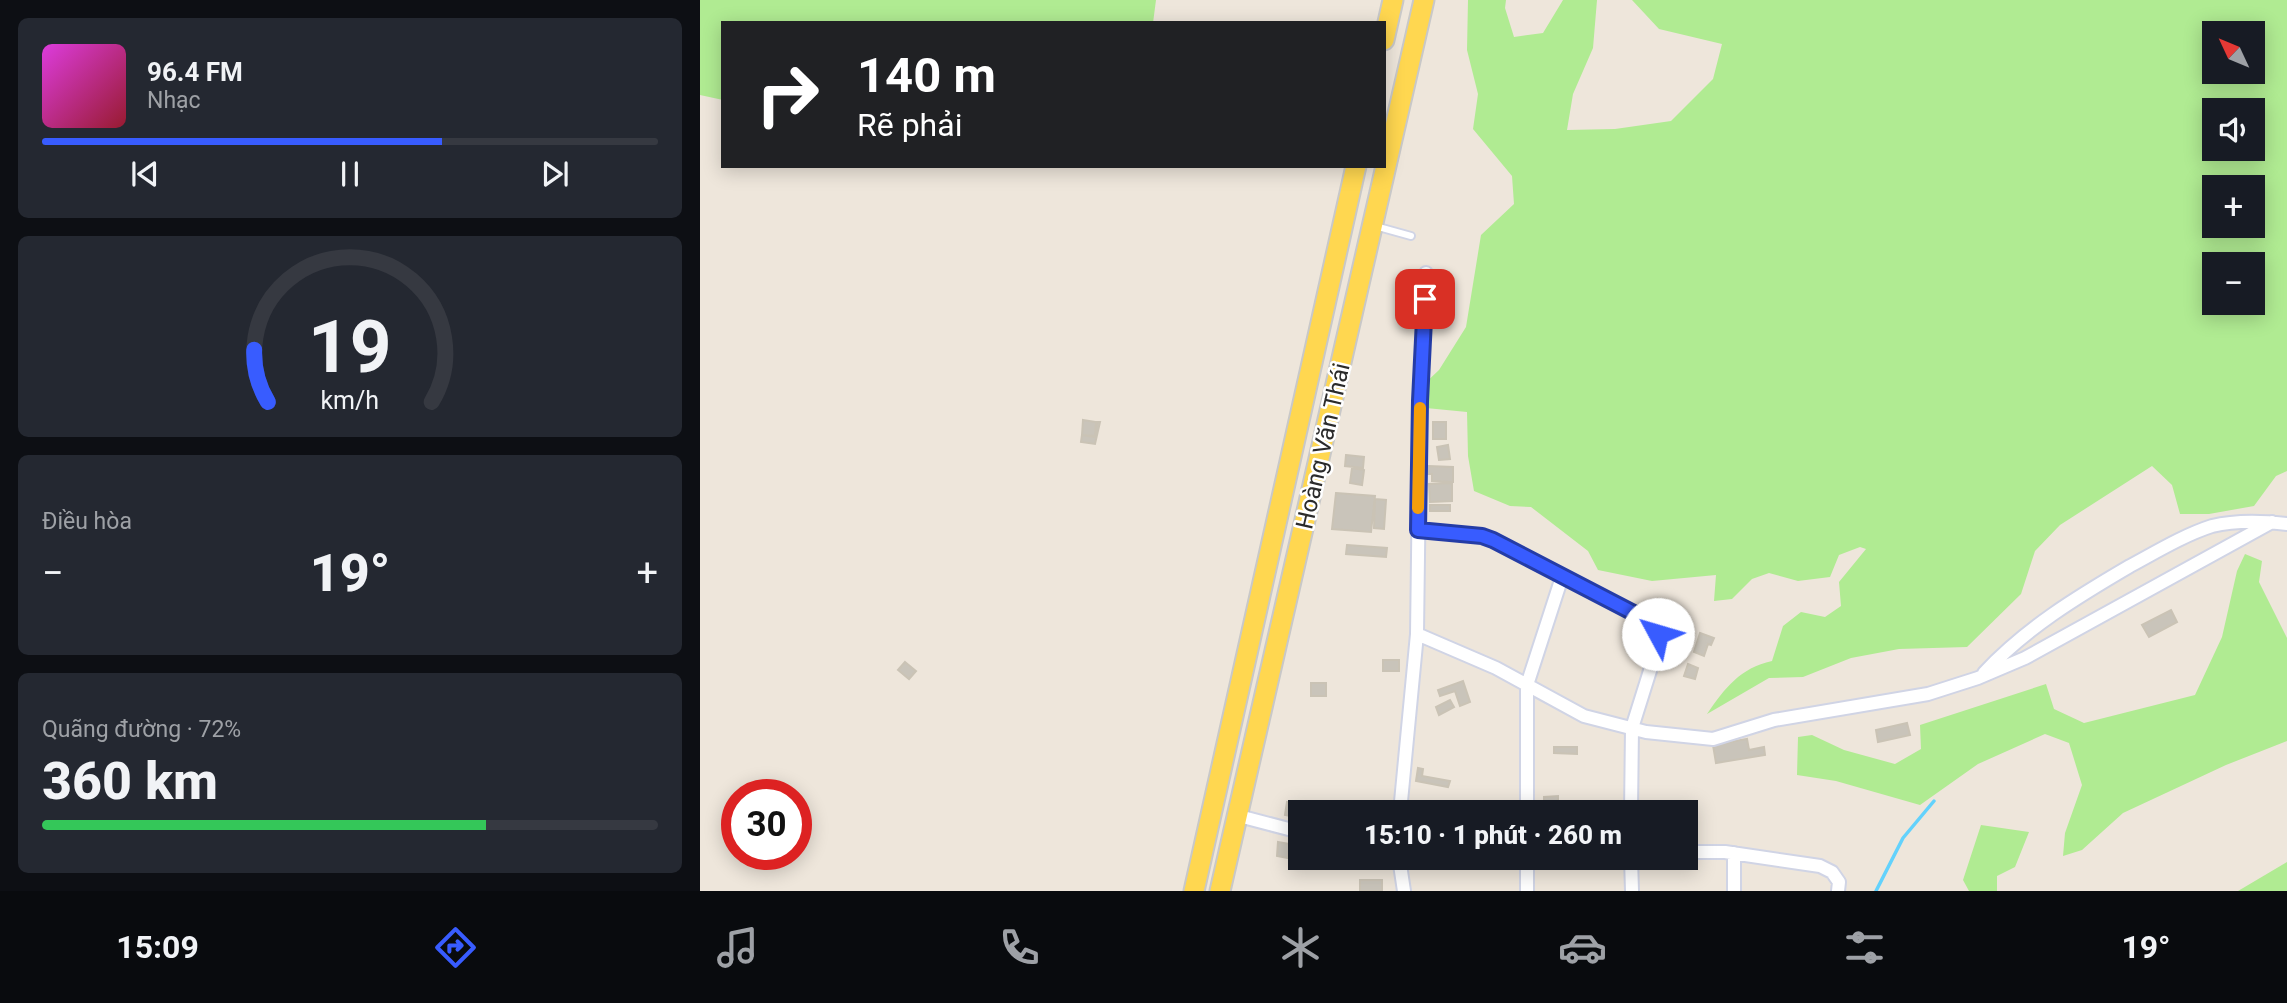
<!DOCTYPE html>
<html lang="vi">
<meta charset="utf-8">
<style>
:root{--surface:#171b24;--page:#242831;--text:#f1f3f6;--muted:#9ea1a6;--line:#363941;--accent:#385cff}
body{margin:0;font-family:Roboto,sans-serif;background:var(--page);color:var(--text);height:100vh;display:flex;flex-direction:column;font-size:26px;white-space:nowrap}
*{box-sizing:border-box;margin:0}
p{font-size:23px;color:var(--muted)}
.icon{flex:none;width:38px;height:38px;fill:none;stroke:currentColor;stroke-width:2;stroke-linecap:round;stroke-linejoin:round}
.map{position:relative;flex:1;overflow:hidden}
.side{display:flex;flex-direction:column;gap:18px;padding:18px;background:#0d0f14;width:700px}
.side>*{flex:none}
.banner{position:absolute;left:21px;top:21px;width:665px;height:147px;border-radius:0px;box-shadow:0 4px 18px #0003;background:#202124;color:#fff;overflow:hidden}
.needle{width:46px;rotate:314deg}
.buttons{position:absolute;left:1502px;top:21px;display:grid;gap:14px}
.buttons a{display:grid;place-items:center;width:63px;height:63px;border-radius:0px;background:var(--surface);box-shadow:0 4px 18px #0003;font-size:35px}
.speed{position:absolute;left:21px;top:779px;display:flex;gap:14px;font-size:35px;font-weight:700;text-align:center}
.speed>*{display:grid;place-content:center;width:91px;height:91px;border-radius:50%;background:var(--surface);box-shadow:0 4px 18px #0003;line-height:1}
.speed .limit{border:10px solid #d22;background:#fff;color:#111}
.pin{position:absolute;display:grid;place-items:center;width:60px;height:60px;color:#fff;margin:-30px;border-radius:14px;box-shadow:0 4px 10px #0006}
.me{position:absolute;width:77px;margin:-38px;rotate:309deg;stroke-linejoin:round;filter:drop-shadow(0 0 5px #0008)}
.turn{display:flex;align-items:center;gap:24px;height:147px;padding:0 21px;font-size:32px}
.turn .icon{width:91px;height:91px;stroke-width:2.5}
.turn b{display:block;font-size:49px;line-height:60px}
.big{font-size:52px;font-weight:800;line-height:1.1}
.side .tile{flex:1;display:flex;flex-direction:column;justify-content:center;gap:10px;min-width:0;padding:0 24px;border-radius:10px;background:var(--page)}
.side .dial{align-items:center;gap:0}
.dial svg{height:182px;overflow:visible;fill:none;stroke:var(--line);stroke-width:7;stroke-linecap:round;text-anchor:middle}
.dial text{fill:var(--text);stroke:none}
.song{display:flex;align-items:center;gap:21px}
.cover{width:84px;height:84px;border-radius:10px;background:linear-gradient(135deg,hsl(300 70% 55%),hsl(350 70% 35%))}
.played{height:7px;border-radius:4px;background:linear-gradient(90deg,var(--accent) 65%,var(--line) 65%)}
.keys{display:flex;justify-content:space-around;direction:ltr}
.heat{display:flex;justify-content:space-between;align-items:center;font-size:38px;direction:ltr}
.charge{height:10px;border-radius:5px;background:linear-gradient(90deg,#34c759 72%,var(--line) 0)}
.trip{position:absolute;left:588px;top:800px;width:410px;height:70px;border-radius:0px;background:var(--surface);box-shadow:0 4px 18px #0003;font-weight:800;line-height:70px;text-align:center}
.tab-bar{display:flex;height:112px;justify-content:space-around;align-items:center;background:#090b0e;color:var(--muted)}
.tab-bar .icon{width:49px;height:49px}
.tab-bar .active{color:var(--accent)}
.tab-bar b{font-size:32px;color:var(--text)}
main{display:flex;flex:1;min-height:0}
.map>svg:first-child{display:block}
.green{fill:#b0eb92;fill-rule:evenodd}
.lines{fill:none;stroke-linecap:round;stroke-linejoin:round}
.stream{stroke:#63d2fc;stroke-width:3.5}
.building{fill:#c9c4ba;stroke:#cac3b5;stroke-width:2}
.service-casing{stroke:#d0d4e5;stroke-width:10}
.minor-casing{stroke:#d0d4e5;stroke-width:16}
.primary-casing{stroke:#c8c8c8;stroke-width:23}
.service{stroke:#fff;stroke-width:6}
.minor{stroke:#fff;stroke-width:12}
.primary{stroke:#ffd750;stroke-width:19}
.route-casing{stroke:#243ca6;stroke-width:18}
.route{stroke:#385cff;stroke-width:12}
.slow{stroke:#f59e0b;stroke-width:12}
.labels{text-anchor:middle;stroke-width:5;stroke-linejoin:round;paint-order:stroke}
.street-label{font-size:24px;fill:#2b2b2b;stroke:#fff}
</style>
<main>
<section class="side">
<div class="tile">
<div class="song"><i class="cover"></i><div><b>96.4 FM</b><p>Nhạc</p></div></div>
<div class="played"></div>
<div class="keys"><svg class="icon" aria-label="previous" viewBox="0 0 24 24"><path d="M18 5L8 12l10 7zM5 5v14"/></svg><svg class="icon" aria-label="pause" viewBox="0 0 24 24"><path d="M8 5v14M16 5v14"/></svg><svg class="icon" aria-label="next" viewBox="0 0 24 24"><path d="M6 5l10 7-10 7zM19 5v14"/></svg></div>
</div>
<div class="tile dial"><svg viewBox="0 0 100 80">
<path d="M14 69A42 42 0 1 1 86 69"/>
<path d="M14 69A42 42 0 0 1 8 46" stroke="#385cff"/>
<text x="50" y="56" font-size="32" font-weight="700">19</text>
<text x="50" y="72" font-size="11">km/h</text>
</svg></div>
<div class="tile"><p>Điều hòa</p>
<div class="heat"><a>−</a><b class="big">19°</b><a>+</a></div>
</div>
<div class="tile"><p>Quãng đường · 72%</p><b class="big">360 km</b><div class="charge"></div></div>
</section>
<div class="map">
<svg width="1587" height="891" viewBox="0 0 1587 891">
<rect width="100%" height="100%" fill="#eee6db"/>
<path class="green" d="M 0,0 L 456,0 L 453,23 L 23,23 L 23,100 L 0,95 Z
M 768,0 L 806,0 L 805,8 L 814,37 L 843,33 L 863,0 L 897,0 L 893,48 L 873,94 L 867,130 L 915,129 L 971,121 L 1013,79 L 1022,44 L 959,29 L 932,0 L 1587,0 L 1587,471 L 1576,476 L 1554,506 L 1509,514 L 1480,514 L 1472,485 L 1452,466 L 1360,525 L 1335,551 L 1321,594 L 1267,647 L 1199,649 L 1151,658 L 1103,677 L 1069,678 L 1007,714 C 1025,688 1040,668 1072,661 L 1083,626 L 1101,612 L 1125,617 L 1141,606 L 1139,582 L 1166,549 L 1160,547 L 1139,555 L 1130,577 L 1098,581 L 1069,573 L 1052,579 L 1032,599 L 1014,601 L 1016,575 L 952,581 L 898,570 L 888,551 L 831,507 L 810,506 L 774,491 L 768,456 L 767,412 L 726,408 L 721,387 L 739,370 L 766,327 L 781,235 L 814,204 L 812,176 L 773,129 L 778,94 L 767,50 ZM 1514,33 L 1552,33 L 1552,72 L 1514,72 ZM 1514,110 L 1552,110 L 1552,149 L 1514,149 ZM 1514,187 L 1552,187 L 1552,226 L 1514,226 ZM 1514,264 L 1552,264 L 1552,303 L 1514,303 Z
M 1545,554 L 1562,561 L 1559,582 L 1587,638 L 1587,741 L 1526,765 L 1423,813 L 1382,850 L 1363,856 L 1365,833 L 1382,785 L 1369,743 L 1345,734 L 1278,764 L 1220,805 L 1136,781 L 1097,775 L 1098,737 L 1112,735 L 1144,750 L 1195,764 L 1221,749 L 1220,725 L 1346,684 L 1354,709 L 1384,723 L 1495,695 L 1522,637 L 1537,571 Z
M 1281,825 L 1329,832 L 1315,867 L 1297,876 L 1297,891 L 1269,891 L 1263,880 Z
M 1587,862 L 1587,891 L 1538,891 Z"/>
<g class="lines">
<path class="stream" d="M 1176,891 L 1203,838 L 1234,801"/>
</g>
<path class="building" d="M 383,420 L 396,422 L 395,436 L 382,435 Z
M 397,422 L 400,422 L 395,444 L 381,442 L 382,435 L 395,437 Z
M 733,422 L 746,422 L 746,439 L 733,439 Z
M 748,445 L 750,459 L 739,460 L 737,447 Z
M 646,455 L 664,457 L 663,468 L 645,466 Z
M 728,466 L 753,467 L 753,482 L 732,481 L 732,474 L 728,474 Z
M 652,468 L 664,470 L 662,485 L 650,483 Z
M 752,483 L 752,501 L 730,502 L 729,484 Z
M 636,493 L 675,496 L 671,532 L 632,529 Z
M 675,499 L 686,500 L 684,529 L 674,528 Z
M 730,505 L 750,505 L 750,511 L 730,511 Z
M 647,545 L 687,548 L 686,557 L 646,554 Z
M 1471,610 L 1477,622 L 1449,637 L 1442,625 Z
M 1000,633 L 1014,638 L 1011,645 L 1008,644 L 1004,656 L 994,652 Z
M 683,660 L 699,660 L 699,671 L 683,671 Z
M 205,662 L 216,671 L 209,679 L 198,670 Z
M 988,664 L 998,668 L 995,679 L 984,676 Z
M 763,681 L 770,702 L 760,706 L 755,691 L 740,696 L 738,690 Z
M 611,683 L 626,683 L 626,696 L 611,696 Z
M 750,700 L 754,707 L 739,715 L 736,707 Z
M 1207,723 L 1210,735 L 1178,742 L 1176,730 Z
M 1047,739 L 1049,750 L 1064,747 L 1065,755 L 1016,763 L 1013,745 Z
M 854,747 L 877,747 L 877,754 L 854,753 Z
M 718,768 L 723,769 L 722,776 L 750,781 L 748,787 L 716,781 Z
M 858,796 L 858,812 L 844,812 L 844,797 Z
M 587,802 L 598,804 L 596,817 L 585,815 Z
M 578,842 L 590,844 L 588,858 L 577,856 Z
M 660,880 L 682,880 L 682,891 L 660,891 Z"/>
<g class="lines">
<defs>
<path id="service" d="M 675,226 L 711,236"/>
<path id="minor" d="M 718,530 L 782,536 L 793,540 L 949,621 L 958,634 L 959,642 L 932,728 L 931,812
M 717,634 L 796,668 L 884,716 L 946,732 L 1013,739 L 1074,720 L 1228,694 L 1278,678 L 1325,658 L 1572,522
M 1284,673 C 1326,628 1377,597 1430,566 C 1456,552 1484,535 1512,526 C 1536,520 1563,521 1587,524
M 700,812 L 717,634 L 720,401 L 726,273
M 827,812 L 827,685 L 862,577
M 539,816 L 600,832
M 985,852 L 1025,852 L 1120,866 L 1132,872 L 1139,882 L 1138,891
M 1034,853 L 1034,891
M 699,858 L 704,891
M 827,858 L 827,891
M 931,858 L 932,891"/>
<path id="primary" d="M 684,40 L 693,0
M 494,891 L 656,166
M 520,891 L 724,0"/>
</defs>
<use href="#service" class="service-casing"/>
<use href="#minor" class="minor-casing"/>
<use href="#primary" class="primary-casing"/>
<use href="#service" class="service"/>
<use href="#minor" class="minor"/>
<use href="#primary" class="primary"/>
</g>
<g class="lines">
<defs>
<path id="route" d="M 725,299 L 720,401 L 718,530 L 782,536 L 793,540 L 949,621 L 958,634"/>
</defs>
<use href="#route" class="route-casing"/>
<use href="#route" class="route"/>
<path class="slow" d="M 718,508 L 720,408"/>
</g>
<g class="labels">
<g class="street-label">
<text transform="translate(623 446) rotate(-77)" y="8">Hoàng Văn Thái</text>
</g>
</g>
</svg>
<div class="buttons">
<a><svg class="needle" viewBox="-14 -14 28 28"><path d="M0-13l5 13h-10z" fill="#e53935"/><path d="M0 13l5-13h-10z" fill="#9ea1a6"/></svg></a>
<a><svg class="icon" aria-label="sound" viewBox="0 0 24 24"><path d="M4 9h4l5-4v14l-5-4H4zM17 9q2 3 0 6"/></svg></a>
<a>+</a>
<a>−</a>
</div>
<div class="speed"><div class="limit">30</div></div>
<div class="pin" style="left:725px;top:299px;background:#d93025"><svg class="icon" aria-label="arrive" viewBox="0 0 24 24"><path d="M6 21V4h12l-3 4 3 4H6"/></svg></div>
<svg class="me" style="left:958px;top:634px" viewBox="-20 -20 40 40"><circle r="19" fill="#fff"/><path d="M0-13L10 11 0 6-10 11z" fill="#385cff"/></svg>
<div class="trip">15:10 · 1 phút · 260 m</div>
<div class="banner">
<div class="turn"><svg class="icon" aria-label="right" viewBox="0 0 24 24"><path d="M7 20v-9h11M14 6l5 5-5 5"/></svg><div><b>140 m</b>Rẽ phải</div></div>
</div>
</div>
</main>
<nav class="tab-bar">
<b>15:09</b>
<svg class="icon active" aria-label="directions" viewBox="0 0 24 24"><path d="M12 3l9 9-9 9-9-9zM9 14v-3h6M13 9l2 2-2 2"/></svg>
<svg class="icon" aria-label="music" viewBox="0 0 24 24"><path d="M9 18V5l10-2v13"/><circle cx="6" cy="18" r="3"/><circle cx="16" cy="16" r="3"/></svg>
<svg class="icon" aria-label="phone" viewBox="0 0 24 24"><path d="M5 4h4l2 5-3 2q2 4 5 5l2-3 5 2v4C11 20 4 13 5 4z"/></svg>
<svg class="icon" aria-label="climate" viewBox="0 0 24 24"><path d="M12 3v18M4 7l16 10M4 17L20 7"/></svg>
<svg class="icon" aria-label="car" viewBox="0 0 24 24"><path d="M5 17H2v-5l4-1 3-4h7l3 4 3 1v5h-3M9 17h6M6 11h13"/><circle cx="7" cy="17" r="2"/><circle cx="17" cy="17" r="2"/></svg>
<svg class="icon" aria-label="filters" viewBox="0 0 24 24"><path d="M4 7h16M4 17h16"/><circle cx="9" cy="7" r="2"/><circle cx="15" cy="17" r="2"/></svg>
<b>19°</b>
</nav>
